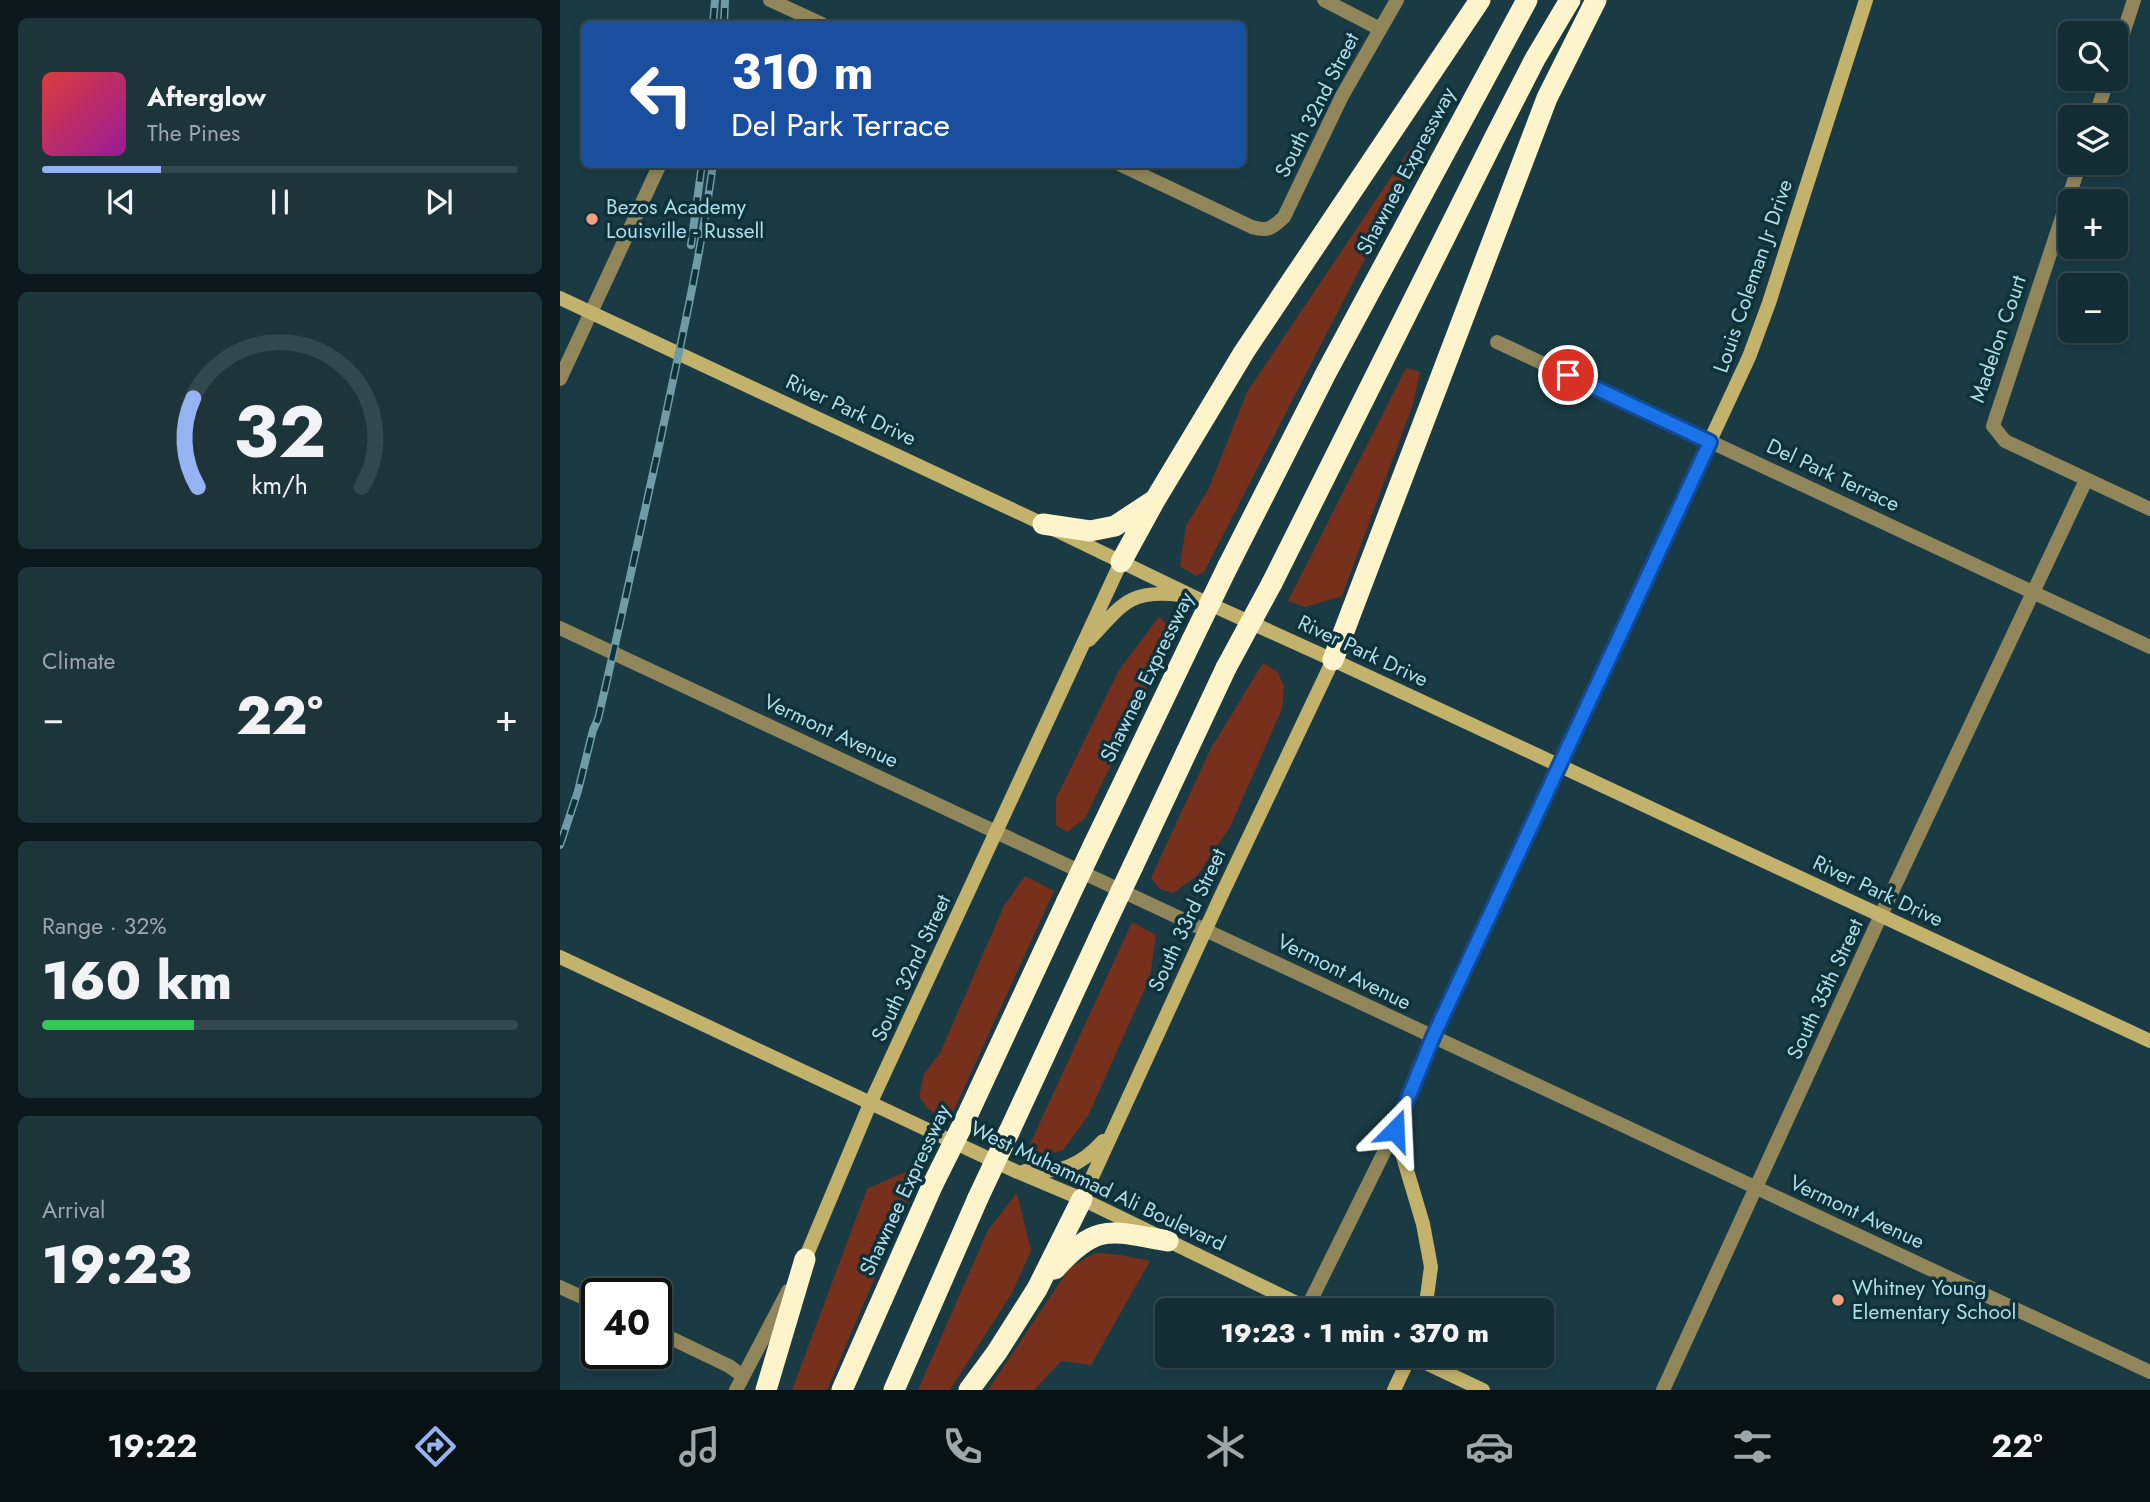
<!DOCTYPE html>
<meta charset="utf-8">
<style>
:root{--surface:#142c33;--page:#1d343b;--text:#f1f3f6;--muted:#9da7ac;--line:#33484e;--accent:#95b2f1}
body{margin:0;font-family:Jost,sans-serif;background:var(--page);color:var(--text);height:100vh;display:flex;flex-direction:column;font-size:26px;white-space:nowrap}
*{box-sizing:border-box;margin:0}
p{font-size:23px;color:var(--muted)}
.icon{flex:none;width:38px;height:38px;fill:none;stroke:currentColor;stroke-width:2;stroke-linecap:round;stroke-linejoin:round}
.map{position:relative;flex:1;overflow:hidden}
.sheet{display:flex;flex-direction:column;gap:18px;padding:18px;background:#0b181c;width:560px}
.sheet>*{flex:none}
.guide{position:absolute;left:21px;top:21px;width:665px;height:147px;border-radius:10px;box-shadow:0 4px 10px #0003,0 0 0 2px var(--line);background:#1a4fa0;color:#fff;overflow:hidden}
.tools{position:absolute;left:1498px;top:21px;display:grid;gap:14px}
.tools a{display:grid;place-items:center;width:70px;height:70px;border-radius:10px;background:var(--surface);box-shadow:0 4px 10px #0003,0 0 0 2px var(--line);font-size:35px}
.speed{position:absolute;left:21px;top:1278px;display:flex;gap:14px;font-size:35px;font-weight:700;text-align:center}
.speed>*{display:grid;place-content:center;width:91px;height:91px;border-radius:50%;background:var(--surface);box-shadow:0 4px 10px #0003,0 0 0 2px var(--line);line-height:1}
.speed .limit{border:4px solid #111;border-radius:10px;background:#fff;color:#111}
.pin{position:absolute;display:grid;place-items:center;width:60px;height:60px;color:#fff;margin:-30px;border:4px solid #fff;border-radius:50%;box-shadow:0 2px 7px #0007}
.me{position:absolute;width:77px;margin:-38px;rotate:21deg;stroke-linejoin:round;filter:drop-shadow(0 0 5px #0008)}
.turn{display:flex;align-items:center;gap:24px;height:147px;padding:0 35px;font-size:32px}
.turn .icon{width:91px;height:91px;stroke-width:2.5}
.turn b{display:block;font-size:49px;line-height:60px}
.big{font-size:52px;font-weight:800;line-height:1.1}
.sheet .tile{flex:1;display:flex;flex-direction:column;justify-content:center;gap:10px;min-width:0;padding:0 24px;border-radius:10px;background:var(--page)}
.sheet .dial{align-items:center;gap:0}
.dial svg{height:182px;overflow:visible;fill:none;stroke:var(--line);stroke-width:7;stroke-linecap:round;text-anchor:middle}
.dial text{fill:var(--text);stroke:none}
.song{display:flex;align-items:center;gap:21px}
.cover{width:84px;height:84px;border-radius:10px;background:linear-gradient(135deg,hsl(0 70% 55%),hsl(300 70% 35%))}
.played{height:7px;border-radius:4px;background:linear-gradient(90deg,var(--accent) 25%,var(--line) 25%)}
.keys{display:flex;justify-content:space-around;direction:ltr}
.heat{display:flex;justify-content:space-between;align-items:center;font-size:38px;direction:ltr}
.charge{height:10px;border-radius:5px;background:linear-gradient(90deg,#34c759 32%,var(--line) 0)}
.trip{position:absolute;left:595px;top:1298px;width:399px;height:70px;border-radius:10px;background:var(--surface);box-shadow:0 4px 10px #0003,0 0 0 2px var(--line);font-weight:800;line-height:70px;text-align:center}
.menu{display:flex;height:112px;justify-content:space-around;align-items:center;background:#081214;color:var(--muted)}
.menu .icon{width:49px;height:49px}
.menu .active{color:var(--accent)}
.menu b{font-size:32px;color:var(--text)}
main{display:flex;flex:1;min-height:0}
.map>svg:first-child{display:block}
.green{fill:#77301b}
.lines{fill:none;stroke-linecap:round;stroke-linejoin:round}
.street{stroke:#90865a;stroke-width:14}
.secondary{stroke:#c3b26b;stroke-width:14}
.highway{stroke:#fef4cb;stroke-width:21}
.rail-casing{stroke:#719ba6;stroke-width:8}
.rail{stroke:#0f3139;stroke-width:5;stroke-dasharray:16;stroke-linecap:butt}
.highway-bridge{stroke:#fef4cb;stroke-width:21}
.route-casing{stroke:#114b97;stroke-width:18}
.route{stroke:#1a73e8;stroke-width:12}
.poi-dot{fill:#f49e86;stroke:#0f3139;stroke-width:2.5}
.labels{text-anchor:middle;stroke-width:7;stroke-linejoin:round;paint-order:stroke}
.street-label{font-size:21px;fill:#afdeeb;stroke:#0f3139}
.poi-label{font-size:21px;fill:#afdeeb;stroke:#0f3139;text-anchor:start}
</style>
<main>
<section class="sheet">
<div class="tile">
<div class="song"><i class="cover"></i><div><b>Afterglow</b><p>The Pines</p></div></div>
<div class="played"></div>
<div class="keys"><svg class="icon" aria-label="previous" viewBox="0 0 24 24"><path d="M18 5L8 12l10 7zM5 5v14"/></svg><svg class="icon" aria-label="pause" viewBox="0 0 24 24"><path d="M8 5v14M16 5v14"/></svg><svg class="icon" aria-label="next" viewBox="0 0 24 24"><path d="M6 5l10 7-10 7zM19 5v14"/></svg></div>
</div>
<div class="tile dial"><svg viewBox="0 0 100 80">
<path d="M14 69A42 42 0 1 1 86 69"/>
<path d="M14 69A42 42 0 0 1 12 30" stroke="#95b2f1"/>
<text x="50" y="56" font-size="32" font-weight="700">32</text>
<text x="50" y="72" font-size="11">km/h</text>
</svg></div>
<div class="tile"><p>Climate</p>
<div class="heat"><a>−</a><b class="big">22°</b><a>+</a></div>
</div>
<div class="tile"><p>Range · 32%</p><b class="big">160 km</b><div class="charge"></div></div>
<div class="tile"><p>Arrival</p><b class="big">19:23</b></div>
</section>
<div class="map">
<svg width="1590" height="1390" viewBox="0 0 1590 1390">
<rect width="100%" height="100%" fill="#1a3b44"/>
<path class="green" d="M 852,146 L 857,156 L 841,189 L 644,572 L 636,576 L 620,566 L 626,526 L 649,488 L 687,392 Z
M 846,368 L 860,372 L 853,404 L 782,596 L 745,607 L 728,601 Z
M 599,617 L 609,626 L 584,698 L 525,818 L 507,832 L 496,825 L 496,798 L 559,670 Z
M 703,663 L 718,672 L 724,687 L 722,709 L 670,827 L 637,876 L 613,893 L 600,889 L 591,878 L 651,748 Z
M 465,876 L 494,891 L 389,1121 L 368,1109 L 359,1097 L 364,1074 L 380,1053 L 444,906 Z
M 572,922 L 596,935 L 590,977 L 528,1116 L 503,1150 L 469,1160 L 466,1153 Z
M 363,1164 L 267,1390 L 232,1390 L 307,1189 Z
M 457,1193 L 471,1251 L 452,1293 L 390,1390 L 358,1390 L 428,1230 Z
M 535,1253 L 561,1255 L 590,1261 L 531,1365 L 501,1361 L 474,1390 L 428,1390 L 510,1267 Z"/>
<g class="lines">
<path class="street" d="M 210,0 L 262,24
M 764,0 L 820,29
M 1556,55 L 1574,0
M 1535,117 L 1548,79
M 1520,163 L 1433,426 L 1445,441 L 1590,509
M 559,164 L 692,227 C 708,232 712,228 724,217 L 782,96 L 837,0
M 937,342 L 1590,647
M 0,379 L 100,164
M 0,628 L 1590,1372
M 0,1287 L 37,1304
M 747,1308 L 835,1130
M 96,1331 L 169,1366 L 183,1376
M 176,1390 L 228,1291
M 1103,1390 L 1321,915 L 1526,480"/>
<path class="secondary" d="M 0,298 L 483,524 L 632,596 L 773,660 L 1590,1041
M 529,640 C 562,605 568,589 620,595
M 0,957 L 453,1170 L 522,1199 L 753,1311
M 465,1171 C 499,1173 520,1167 543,1141
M 522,1199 L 661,896 L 773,660
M 245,1259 L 310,1104 L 561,562
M 865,1311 L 871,1267 L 863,1224 L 835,1130 L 873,1037 L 1189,357 L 1209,303 L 1306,0
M 851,1356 L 923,1390
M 834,1390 L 850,1356"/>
<path class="highway" d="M 483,524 L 530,531 L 555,526 L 593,501
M 561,562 L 595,500 L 684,352 L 920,0
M 668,566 L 766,373 L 967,0
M 712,583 L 934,139 L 975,59 L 1010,0
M 773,660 L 987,98 L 1036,0
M 534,844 L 632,640
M 573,866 L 666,668
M 407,1116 L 507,901
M 449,1132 L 544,927
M 495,1269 C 537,1222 550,1231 608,1241
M 206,1390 L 245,1259
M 282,1390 L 373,1184
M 334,1390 L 418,1198
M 409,1390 L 437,1352 L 477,1289 L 522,1199"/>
<defs>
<path id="rail" d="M 153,24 L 155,0
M 164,24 L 165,0
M 131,245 L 142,164
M 0,845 L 18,791 L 33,730 L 38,719 C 59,630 78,540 98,451 C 118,356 140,261 153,164"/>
</defs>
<use href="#rail" class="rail-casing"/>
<use href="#rail" class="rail"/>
<path class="highway-bridge" d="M 632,640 L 668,566
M 666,668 L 712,583
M 507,901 L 534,844
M 544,927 L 573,866
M 373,1184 L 407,1116
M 418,1198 L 449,1132"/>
</g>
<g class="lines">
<defs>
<path id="route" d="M 835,1130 L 873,1037 L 1150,442 L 1008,375"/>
</defs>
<use href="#route" class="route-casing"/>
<use href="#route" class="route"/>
</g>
<g class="poi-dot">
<circle cx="32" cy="219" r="7"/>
<circle cx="1278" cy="1300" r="7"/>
</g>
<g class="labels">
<g class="street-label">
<text transform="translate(757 105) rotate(-63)" y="7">South 32nd Street</text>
<text transform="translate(846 171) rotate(-62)" y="7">Shawnee Expressway</text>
<text transform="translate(1193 276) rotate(-71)" y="7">Louis Coleman Jr Drive</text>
<text transform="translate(1438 339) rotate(-71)" y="7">Madelon Court</text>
<text transform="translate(291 410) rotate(25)" y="7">River Park Drive</text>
<text transform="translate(1273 475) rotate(25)" y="7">Del Park Terrace</text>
<text transform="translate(803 651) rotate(25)" y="7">River Park Drive</text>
<text transform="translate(587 677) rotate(-64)" y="7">Shawnee Expressway</text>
<text transform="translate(271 731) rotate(25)" y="7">Vermont Avenue</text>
<text transform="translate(1318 891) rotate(25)" y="7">River Park Drive</text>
<text transform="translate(627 920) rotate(-65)" y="7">South 33rd Street</text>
<text transform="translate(351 968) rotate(-65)" y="7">South 32nd Street</text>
<text transform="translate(784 972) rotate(26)" y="7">Vermont Avenue</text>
<text transform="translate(1265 989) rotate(-65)" y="7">South 35th Street</text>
<text transform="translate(538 1186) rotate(25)" y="7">West Muhammad Ali Boulevard</text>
<text transform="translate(345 1190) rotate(-65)" y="7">Shawnee Expressway</text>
<text transform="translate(1297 1212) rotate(25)" y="7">Vermont Avenue</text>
</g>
<g class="poi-label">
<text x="46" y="214">Bezos Academy<tspan x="46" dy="24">Louisville - Russell</tspan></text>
<text x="1292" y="1295">Whitney Young<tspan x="1292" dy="24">Elementary School</tspan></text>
</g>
</g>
</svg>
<div class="tools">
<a><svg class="icon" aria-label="search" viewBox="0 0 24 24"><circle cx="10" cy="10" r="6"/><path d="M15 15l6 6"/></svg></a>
<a><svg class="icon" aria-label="layers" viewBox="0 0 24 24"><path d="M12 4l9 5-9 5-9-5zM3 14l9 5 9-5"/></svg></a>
<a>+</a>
<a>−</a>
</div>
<div class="speed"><div class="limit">40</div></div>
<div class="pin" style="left:1008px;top:375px;background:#d93025"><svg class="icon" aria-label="arrive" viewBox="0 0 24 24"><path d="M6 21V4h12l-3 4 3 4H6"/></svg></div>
<svg class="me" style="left:835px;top:1130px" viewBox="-20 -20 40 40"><path d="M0-17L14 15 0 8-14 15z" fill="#1a73e8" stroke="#fff" stroke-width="4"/></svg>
<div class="trip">19:23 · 1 min · 370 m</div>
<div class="guide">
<div class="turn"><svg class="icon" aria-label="left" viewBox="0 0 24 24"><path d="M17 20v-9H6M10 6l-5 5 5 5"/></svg><div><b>310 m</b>Del Park Terrace</div></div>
</div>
</div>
</main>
<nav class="menu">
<b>19:22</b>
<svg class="icon active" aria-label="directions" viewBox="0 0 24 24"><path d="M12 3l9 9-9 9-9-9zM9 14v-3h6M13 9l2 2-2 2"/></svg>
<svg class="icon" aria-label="music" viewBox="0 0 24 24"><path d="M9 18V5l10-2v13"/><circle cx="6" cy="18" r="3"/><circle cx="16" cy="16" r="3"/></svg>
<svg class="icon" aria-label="phone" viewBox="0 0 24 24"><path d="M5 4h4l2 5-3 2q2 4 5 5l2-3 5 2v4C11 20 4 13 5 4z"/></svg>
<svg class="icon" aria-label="climate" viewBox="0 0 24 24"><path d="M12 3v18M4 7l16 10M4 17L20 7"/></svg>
<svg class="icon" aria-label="car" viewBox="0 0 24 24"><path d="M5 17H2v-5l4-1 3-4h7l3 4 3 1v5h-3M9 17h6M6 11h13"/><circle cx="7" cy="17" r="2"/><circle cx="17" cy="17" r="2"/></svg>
<svg class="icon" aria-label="filters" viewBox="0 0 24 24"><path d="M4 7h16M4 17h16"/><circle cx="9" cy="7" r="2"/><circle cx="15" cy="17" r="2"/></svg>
<b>22°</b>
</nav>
